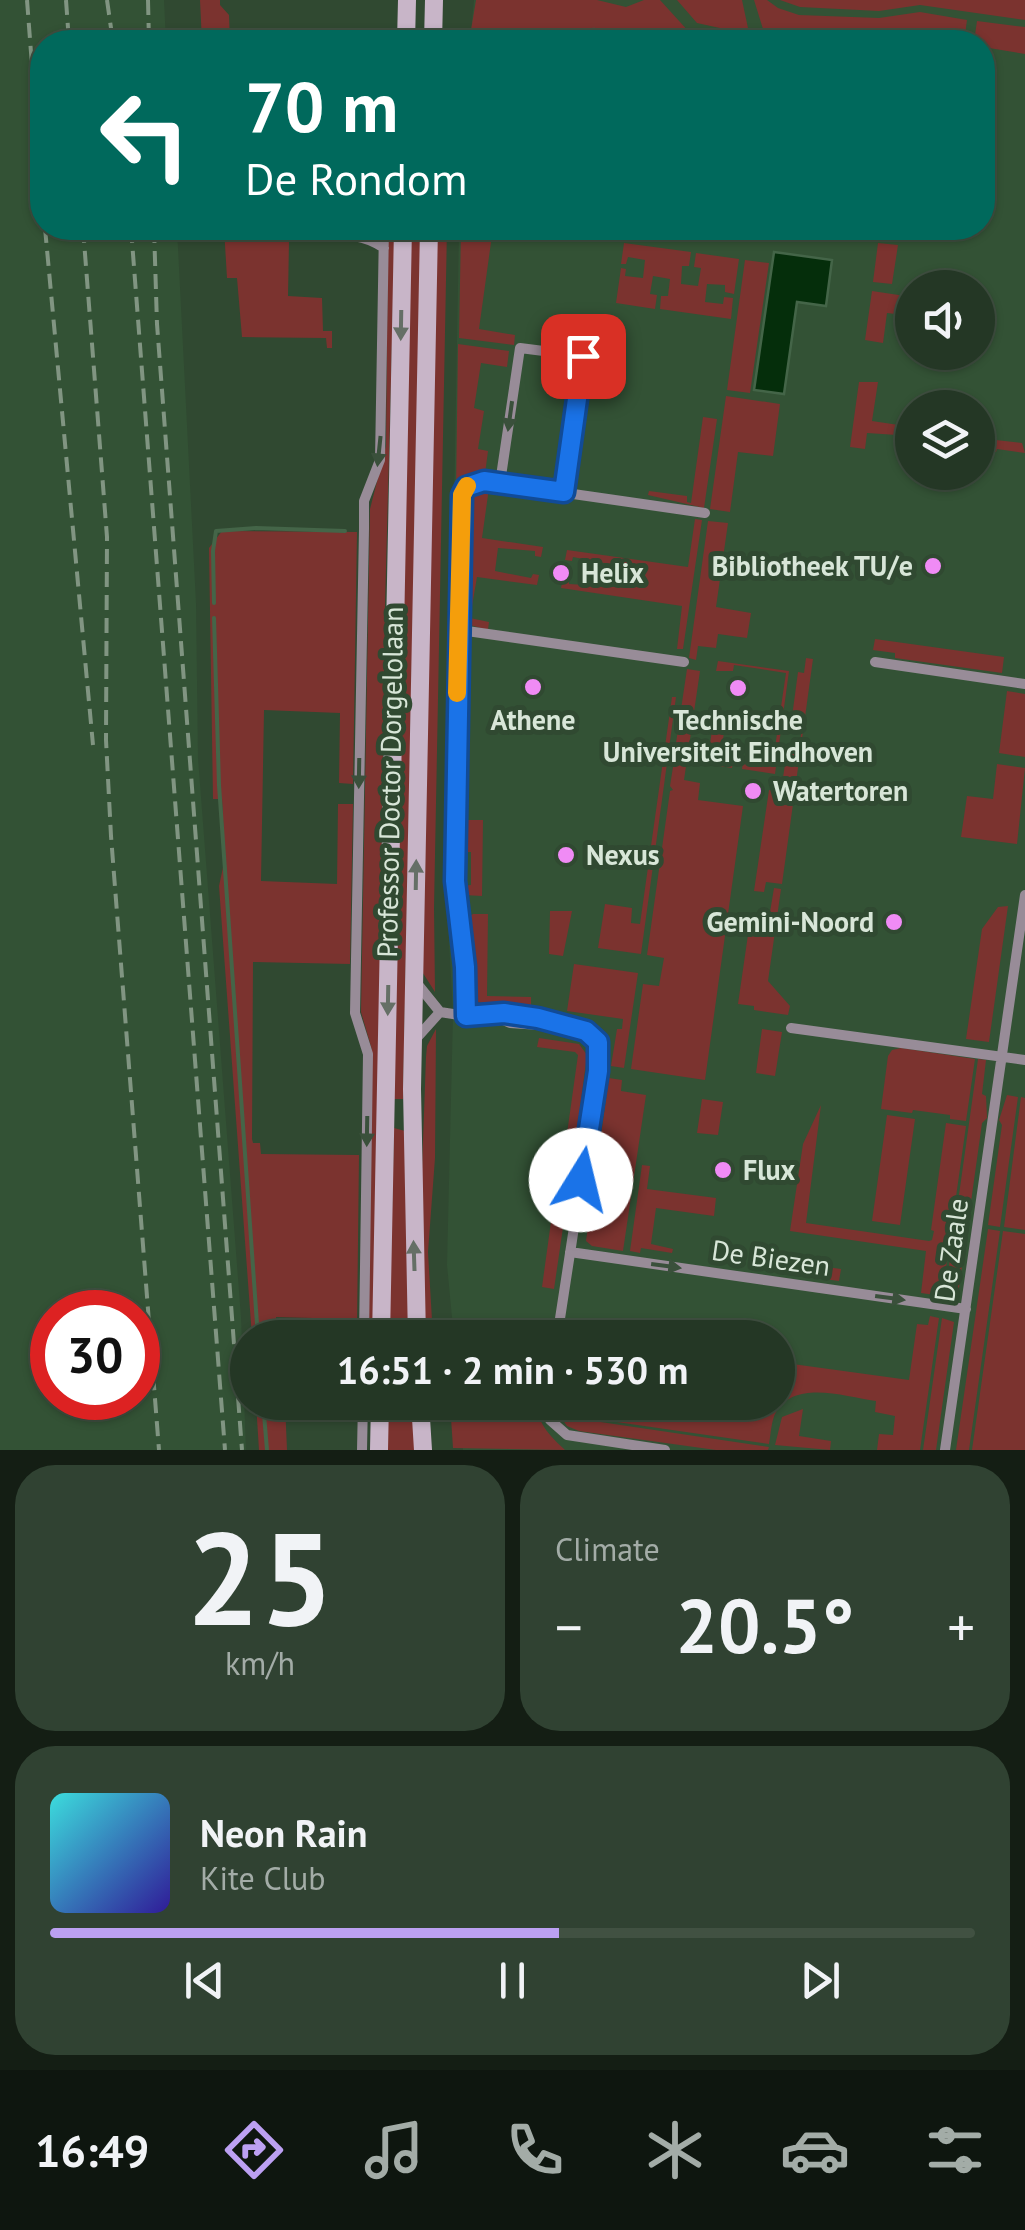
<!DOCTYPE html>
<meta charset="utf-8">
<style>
:root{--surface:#243725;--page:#304232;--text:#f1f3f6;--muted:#a3aca7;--line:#415142;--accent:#bca0f2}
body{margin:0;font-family:"PT Sans",sans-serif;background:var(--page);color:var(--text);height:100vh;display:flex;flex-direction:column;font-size:38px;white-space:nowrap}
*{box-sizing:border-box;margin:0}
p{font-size:32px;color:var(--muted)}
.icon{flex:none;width:55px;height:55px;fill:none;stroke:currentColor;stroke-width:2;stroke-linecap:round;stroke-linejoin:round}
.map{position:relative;height:1450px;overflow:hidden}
.sheet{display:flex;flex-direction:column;gap:15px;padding:15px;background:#141e14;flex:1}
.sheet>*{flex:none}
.guide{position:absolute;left:30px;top:30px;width:965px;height:210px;border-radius:40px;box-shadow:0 2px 8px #0004,0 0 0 2px var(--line);background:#00695c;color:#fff;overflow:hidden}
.fabs{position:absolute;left:895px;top:270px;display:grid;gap:20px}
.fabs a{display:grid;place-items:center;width:100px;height:100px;border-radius:50%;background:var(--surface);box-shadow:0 2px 8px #0004,0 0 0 2px var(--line);font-size:50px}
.speed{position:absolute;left:30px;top:1290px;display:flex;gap:20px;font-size:50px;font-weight:700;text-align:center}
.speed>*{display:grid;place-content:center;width:130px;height:130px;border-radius:50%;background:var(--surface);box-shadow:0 2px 8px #0004,0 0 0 2px var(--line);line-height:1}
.speed .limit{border:15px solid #d22;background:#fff;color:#111}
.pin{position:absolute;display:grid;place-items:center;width:85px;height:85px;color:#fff;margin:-42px;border-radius:20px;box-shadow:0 5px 15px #0006}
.me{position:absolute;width:110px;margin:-55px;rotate:9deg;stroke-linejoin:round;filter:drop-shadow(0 0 8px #0008)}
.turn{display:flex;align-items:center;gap:35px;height:210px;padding:0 50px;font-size:45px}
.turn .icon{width:130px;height:130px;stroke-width:2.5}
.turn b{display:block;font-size:70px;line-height:85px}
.big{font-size:75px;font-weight:700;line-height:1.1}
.sheet .widget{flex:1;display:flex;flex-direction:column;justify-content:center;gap:15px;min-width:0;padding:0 35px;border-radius:40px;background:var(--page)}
.sheet .dial{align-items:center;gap:0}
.dial b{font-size:130px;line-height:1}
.song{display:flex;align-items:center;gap:30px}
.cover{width:120px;height:120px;border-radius:15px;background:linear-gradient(135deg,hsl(180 70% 55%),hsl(250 70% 35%))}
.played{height:10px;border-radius:5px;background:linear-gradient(90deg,var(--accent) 55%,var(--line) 55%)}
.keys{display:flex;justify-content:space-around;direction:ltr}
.heat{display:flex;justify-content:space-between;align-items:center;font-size:55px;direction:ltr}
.sheet .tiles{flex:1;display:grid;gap:15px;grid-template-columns:1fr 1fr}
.widget:last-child{grid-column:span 2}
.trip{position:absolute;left:230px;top:1320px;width:565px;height:100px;border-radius:50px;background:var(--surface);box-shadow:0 2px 8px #0004,0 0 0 2px var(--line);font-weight:700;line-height:100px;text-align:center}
.dock{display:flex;height:160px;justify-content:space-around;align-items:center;background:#0e160f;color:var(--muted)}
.dock .icon{width:70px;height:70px}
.dock .selected{color:var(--accent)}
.dock b{font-size:45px;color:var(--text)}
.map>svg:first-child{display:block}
.built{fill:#335235;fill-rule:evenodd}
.green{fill:#7b332f}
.water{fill:#052e0b;stroke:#446548;stroke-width:2.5}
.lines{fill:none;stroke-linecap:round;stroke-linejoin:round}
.stream{stroke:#446548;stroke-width:4}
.street{stroke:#988c98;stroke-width:10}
.secondary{stroke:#c8b5c8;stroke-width:18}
.rail{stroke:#819582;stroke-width:4;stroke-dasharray:15 8;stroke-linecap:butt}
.oneway{fill:#656f66}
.oneway2{fill:#3a503b}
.route-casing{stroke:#114b97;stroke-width:25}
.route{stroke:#1a73e8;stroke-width:18}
.slow{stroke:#f59e0b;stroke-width:18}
.poi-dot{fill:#f08bf5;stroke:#304931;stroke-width:4}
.labels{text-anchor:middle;stroke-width:10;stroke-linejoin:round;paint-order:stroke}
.poi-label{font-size:28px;font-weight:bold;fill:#d8e6d8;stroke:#304931;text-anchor:start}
.street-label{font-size:28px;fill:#d8e6d8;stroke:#304931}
</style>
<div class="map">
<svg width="1025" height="1450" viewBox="0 0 1025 1450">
<rect width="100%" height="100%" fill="#304931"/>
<path class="built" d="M 0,0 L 164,0 L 166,42 L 42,42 L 42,228 L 177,228 L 196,603 L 198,758 L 241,1317 L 246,1450 L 0,1450 ZM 52,1312 L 138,1312 L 138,1398 L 52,1398 Z
M 474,0 L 1025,0 L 1025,1450 L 463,1450 L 459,1403 L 778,1402 L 778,1338 L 454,1338 L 447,1265 L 453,1014 L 447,904 L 459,228 L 982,228 L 982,42 L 470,42 ZM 912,288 L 978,288 L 978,352 L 912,352 ZM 912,408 L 978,408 L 978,472 L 912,472 Z"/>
<path class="green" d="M 200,0 L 220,0 L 220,5 L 229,15 L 230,42 L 202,42 Z
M 476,0 L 597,0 L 626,7 L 644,0 L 660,0 L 690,33 L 685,42 L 637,42 C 615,23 574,27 546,34 C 538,36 532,42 525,42 C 507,45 487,42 469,42 Z
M 677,0 L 742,0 L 748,28 L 738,32 L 697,23 Z
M 754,0 L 767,0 L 778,8 L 799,15 L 879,18 L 920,12 L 967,20 L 964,42 L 767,42 Z
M 780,0 L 1025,0 L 1025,20 L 920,5 L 879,11 L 800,7 Z
M 977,21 L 1025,27 L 1025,54 L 983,47 L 982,42 L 974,42 Z
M 224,228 L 276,228 L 289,242 L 288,296 L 322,298 L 323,331 L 332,331 L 332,348 L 327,348 L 326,338 L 242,337 L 237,278 L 227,278 Z
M 388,228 L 395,228 L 385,606 L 375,1338 L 367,1337 L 372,1050 L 361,1012 L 370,509 L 386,446 Z
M 410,228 L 421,228 L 403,1099 L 394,1099 Z
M 436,228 L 447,228 L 434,908 L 435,992 L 421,970 Z
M 461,228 L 493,228 L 479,329 L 515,335 L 514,345 L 459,338 Z
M 624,243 L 691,252 L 689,266 L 682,266 L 681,284 L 698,286 L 701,268 L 694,267 L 696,253 L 739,259 L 734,294 L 725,292 L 725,285 L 707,284 L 705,302 L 723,304 L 724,297 L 733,298 L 731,319 L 660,309 L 661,296 L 668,296 L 670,279 L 653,276 L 650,294 L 657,295 L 655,309 L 616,303 L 621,268 L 626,269 L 625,276 L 643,278 L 645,260 L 628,257 L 626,264 L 621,264 Z
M 878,243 L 898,245 L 892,284 L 873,282 Z
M 745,260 L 769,263 L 750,393 L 727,390 Z
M 872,291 L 912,297 L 912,316 L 887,313 L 883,343 L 865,340 Z
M 458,344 L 509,351 L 507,367 L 481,363 L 474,408 L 484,411 L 478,449 L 488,451 L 485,474 L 465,478 L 456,491 Z
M 859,382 L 878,382 L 872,421 L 912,427 L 912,436 L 867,433 L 865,449 L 850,447 Z
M 726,396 L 780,404 L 773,456 L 738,452 L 730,512 L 710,509 Z
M 703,417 L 717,419 L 704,508 L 648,495 L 649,491 L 687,496 L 687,502 L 691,503 Z
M 978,438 L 1022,443 L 1025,453 L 997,449 L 996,452 L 989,452 L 987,464 L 978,462 Z
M 477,488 L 489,488 L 482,538 L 543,547 L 541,557 L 535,556 L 535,551 L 498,548 L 495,571 L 531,578 L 533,574 L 539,575 L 537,585 L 477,577 L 470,618 L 489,622 L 488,630 L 470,625 L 466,618 L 468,496 Z
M 695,519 L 702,520 L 683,649 L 677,649 L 682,606 L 561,588 L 563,578 L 569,579 L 569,584 L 617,587 L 620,566 L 573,557 L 572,561 L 565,560 L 567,550 L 688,567 Z
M 708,521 L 728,523 L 716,607 L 751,613 L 747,638 L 718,634 L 716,648 L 698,646 L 696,660 L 689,658 Z
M 222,531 L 357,532 L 353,784 L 339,783 L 340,713 L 264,710 L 261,881 L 337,884 L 338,804 L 353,804 L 350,964 L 253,962 L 252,1139 L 253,1143 L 260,1143 L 261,1154 L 359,1155 L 357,1328 L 351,1328 L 350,1319 L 276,1317 L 277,1337 L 252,1337 L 219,886 L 225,858 L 222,799 L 213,799 L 209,548 Z
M 875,639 L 1004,657 L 1002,673 L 895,658 L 895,653 L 873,650 Z
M 806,658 L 813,659 L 782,884 L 766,882 L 764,892 L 754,891 L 769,790 L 781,791 L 787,751 L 799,752 L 801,734 L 790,732 L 798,672 L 804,673 Z
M 718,661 L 789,671 L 775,774 L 742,769 L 744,757 L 773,761 L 786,673 L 734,665 L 733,671 L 716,671 Z
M 687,669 L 700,671 L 684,780 L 700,783 L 698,800 L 743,806 L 705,1080 L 631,1069 L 643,984 L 659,986 L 664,958 L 647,955 L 670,791 L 673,790 L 670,786 L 676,748 L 679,748 L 676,743 Z
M 1007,691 L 1025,694 L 1025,757 L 999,753 Z
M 672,697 L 676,697 L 641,954 L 598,948 L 605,904 L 632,908 L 631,923 L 640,924 Z
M 715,710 L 727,712 L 721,753 L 734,756 L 732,768 L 707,764 Z
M 997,764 L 1025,768 L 1017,844 L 961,837 L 967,796 L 993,799 Z
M 463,820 L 483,820 L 482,896 L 464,895 L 461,886 L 471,885 L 471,852 L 461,852 Z
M 774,888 L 781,889 L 768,981 L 790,1006 L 788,1015 L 754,1010 L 754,1006 L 738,1004 L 751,914 L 765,916 L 770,912 Z
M 1008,906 L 989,1042 L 966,1039 L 982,929 L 998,907 Z
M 550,911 L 572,911 L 563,956 L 549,954 Z
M 473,914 L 488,914 L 487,996 L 531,997 L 531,1007 L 475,1002 L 475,960 L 468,917 Z
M 574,964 L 638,973 L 624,1068 L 611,1066 L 617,1029 L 622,1029 L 623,1019 L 567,1011 Z
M 436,1029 L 435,1158 L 428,1252 L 433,1337 L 422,1338 L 419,1254 L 426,1057 L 427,1046 Z
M 762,1029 L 782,1032 L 775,1076 L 756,1073 Z
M 539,1038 L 579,1044 L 587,1055 L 572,1168 L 562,1167 L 559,1159 L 564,1155 L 578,1055 L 575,1052 L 537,1047 Z
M 901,1048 L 975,1059 L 966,1121 L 950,1119 L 950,1115 L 913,1110 L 912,1113 L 881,1109 L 888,1056 L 892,1050 Z
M 978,1059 L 986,1060 L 982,1094 L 986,1096 L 987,1118 L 982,1123 L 958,1295 L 953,1301 L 944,1302 Z
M 609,1078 L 622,1080 L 621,1091 L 646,1095 L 623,1251 L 592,1246 L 586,1241 Z
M 1007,1095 L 1018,1097 L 1000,1227 L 988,1225 L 1002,1125 L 999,1120 Z
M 1021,1097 L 1025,1098 L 1025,1230 L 1004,1227 Z
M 702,1099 L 723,1102 L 718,1135 L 697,1133 Z
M 821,1105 L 806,1223 L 929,1241 L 932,1240 L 934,1231 L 931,1230 L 946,1123 L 966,1126 L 942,1296 L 921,1293 L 926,1251 L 790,1231 L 803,1144 Z
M 887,1115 L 915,1119 L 900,1225 L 872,1221 Z
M 394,1128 L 405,1131 L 410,1337 L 389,1338 Z
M 642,1165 L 650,1166 L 647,1189 L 716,1198 L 714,1216 L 656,1208 L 651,1244 L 673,1249 L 672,1253 L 641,1248 L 640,1253 L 630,1251 Z
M 558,1171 L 571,1173 L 554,1289 L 542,1287 Z
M 988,1229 L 1000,1231 L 969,1450 L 956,1450 Z
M 1003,1231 L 1025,1234 L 1025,1450 L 972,1450 Z
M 776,1260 L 841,1269 L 839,1281 L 774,1272 Z
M 930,1316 L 939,1318 L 920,1450 L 877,1450 L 879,1434 L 893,1435 L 895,1416 L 875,1412 L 876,1401 C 845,1397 796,1379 776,1412 C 771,1421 771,1434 769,1444 L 561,1414 L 562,1403 L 778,1402 L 778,1362 L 909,1380 L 917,1324 L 928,1325 Z
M 942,1318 L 954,1322 L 936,1450 L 923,1450 Z
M 447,1323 L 545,1337 L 447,1337 Z
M 256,1403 L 285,1403 L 287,1450 L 259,1450 Z
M 387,1403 L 414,1403 L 416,1450 L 386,1450 Z
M 450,1403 L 538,1403 C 536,1423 551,1437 565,1450 L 453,1448 Z
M 803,1409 L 799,1436 L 831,1441 L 830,1450 L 775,1445 L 782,1417 Z
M 560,1416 L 769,1447 L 768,1450 L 716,1450 L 579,1431 L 567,1426 Z"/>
<path class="water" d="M 594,29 L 627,33 L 637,42 L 529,42 C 548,29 571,30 594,29 Z
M 774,252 L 832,260 L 826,306 L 797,302 L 784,394 L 754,390 Z"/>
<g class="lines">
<path class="stream" d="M 214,603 L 213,551 L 216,531 L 256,528 L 345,531
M 214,618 L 219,785 L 258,1338
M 263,1402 L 267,1450"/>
<path class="street" d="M 279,228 C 314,244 348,223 384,248
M 500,483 L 520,348 L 583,356 L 565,492
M 460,630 L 684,662
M 875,662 L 1025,684
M 415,981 L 440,1012 L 466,1016 L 504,1013 L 538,1018 L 586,1031 L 598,1042 L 598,1071 L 557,1338
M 466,1016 L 465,967 L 455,881 L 463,491 L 469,484 L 483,481 L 705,513
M 494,1016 L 510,1023 L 555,1026
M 791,1028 L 1025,1060
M 414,1041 L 440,1012
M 570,1252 L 966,1309
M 364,1338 L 368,1054 L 355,1013 L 364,529 L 364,501 L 380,460 L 384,228
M 549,1402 L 550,1420 L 567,1435 L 665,1450
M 362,1450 L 363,1402
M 945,1450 L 1025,895"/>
<path class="secondary" d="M 406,42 L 407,0
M 433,42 L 434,0
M 381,1338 L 403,228
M 417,1338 L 412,1089 L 429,228
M 420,1402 L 423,1450
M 379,1450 L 380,1402"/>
<path class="rail" d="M 27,0 L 42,197
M 66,0 L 69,42
M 107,0 L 113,42
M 148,0 L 149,42
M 45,228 L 93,745
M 83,228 L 107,537 L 106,740 L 111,836 L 159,1450
M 131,228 L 225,1450
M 154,228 L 157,324 L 242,1450"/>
</g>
<defs><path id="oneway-solid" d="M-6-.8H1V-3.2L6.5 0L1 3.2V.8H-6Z" transform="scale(2.5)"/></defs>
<g class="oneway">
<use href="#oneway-solid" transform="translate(401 325) rotate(91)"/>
<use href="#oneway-solid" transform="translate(416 875) rotate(-89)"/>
<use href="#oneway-solid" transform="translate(388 1000) rotate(91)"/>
<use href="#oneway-solid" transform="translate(414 1256) rotate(-92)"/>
</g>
<g class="oneway2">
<use href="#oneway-solid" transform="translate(510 416) rotate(98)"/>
<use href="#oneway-solid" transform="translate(379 451) rotate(96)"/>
<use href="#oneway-solid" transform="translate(359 773) rotate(91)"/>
<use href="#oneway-solid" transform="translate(367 1131) rotate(91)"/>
<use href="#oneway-solid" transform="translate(666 1266) rotate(8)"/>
<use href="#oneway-solid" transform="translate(890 1298) rotate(8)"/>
</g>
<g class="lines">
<defs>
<path id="route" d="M 581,1180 L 598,1071 L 598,1042 L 586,1031 L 538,1018 L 504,1013 L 466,1016 L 465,967 L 455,881 L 462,495 L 466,487 L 484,481 L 564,492 L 583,356"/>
</defs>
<use href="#route" class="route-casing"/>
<use href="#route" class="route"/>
<path class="slow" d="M 457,693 L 462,495 L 467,486"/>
</g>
<g class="poi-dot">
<circle cx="933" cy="566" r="10"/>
<circle cx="561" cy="573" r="10"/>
<circle cx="533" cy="687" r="10"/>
<circle cx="738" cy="688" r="10"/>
<circle cx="753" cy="791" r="10"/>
<circle cx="566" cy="855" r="10"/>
<circle cx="894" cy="922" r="10"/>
<circle cx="723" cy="1170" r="10"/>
</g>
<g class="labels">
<g class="poi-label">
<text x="913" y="576" text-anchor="end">Bibliotheek TU/e</text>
<text x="581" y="583">Helix</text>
<text x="533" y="730" text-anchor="middle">Athene</text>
<text x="738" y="730" text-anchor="middle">Technische<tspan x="738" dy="32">Universiteit Eindhoven</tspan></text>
<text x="773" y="801">Watertoren</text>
<text x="586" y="865">Nexus</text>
<text x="874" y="932" text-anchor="end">Gemini-Noord</text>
<text x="743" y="1180">Flux</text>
</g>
<g class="street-label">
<text transform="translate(390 782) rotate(-89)" y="10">Professor Doctor Dorgelolaan</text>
<text transform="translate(951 1250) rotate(-82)" y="10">De Zaale</text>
<text transform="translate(771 1258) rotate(8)" y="10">De Biezen</text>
</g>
</g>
</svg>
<div class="fabs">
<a><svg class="icon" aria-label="sound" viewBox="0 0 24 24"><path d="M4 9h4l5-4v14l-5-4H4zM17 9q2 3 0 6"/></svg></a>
<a><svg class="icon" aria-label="layers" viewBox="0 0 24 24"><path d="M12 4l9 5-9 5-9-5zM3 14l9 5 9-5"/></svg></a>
</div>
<div class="speed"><div class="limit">30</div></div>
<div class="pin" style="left:583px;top:356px;background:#d93025"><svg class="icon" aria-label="arrive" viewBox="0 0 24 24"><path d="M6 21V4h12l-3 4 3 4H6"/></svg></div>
<svg class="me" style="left:581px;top:1180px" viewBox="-20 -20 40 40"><circle r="19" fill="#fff"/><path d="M0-13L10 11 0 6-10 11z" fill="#1a73e8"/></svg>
<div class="trip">16:51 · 2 min · 530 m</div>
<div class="guide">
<div class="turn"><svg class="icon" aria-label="left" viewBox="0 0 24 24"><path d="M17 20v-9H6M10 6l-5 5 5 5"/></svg><div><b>70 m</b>De Rondom</div></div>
</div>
</div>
<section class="sheet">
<div class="tiles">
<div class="widget dial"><b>25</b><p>km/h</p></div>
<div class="widget"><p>Climate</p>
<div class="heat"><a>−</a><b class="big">20.5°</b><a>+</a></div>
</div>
<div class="widget">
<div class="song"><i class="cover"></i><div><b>Neon Rain</b><p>Kite Club</p></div></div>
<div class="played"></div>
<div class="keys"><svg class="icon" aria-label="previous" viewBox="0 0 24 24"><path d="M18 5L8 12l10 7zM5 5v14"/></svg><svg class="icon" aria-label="pause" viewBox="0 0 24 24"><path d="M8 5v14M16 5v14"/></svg><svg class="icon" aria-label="next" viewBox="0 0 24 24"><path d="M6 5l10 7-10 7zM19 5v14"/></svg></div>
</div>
</div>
</section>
<nav class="dock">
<b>16:49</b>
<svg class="icon selected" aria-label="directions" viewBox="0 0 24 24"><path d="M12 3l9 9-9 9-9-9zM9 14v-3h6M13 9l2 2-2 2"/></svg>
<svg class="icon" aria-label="music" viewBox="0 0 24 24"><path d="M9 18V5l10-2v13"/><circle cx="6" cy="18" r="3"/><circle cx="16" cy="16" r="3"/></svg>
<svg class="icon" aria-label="phone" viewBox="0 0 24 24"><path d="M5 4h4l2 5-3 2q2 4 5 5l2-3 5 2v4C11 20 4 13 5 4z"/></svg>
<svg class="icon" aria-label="climate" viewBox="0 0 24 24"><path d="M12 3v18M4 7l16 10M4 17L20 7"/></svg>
<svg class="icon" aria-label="car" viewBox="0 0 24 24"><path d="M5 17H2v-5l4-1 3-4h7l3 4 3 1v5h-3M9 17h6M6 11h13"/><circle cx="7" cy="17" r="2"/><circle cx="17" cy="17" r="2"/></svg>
<svg class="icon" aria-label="filters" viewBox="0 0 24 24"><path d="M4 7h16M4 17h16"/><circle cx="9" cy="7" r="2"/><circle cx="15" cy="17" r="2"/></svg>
</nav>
